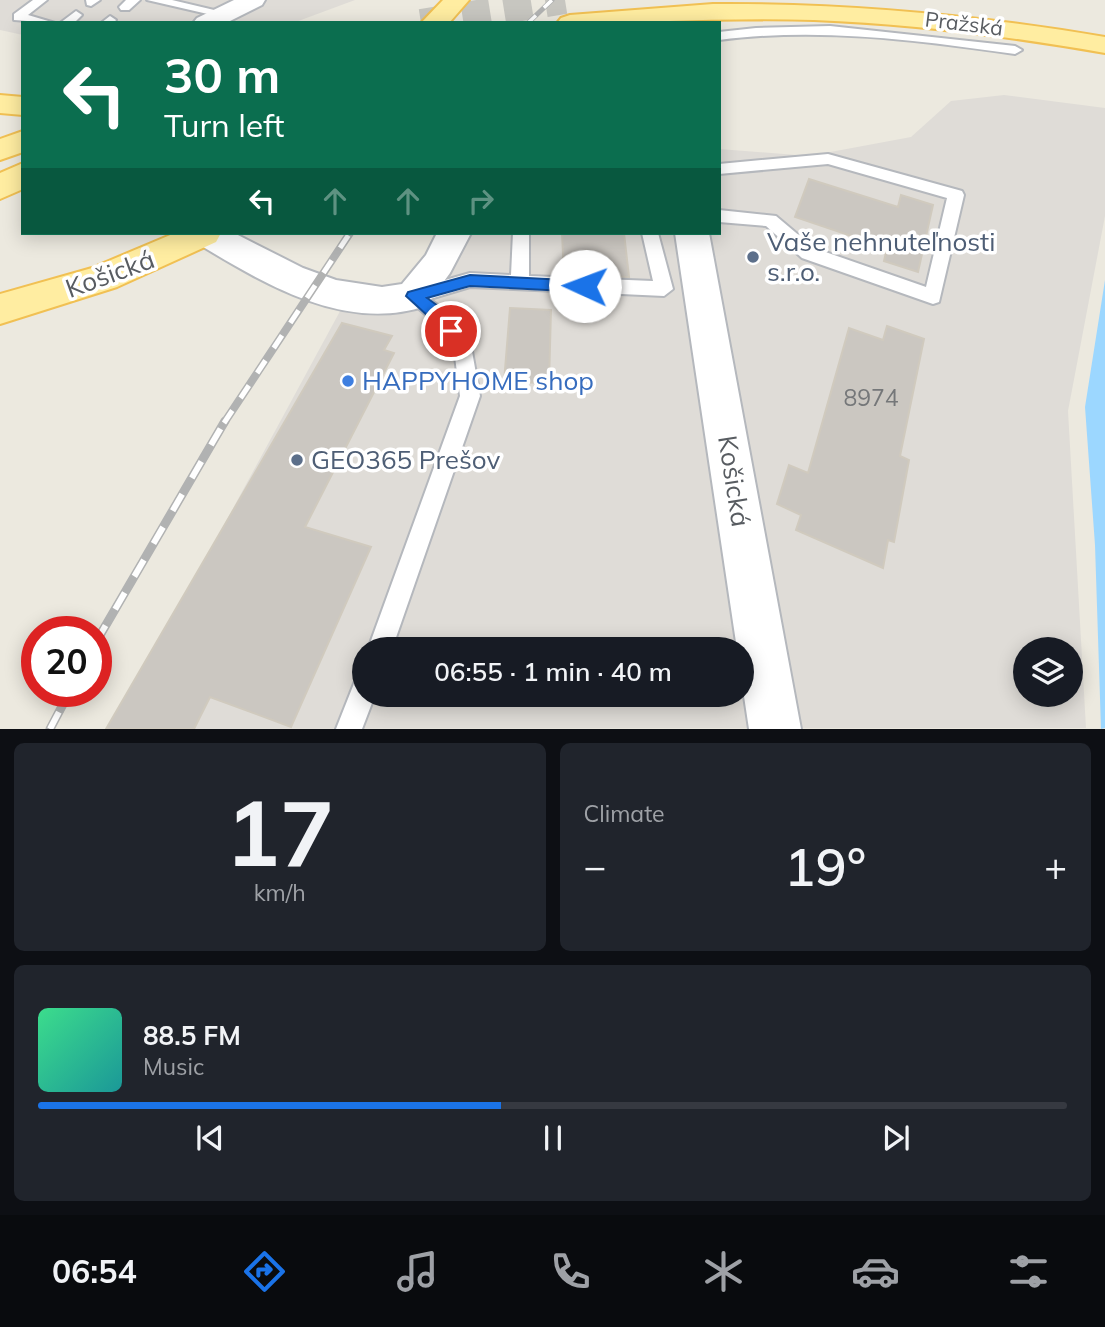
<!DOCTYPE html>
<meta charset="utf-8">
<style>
:root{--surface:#171b24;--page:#20242c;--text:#f1f3f6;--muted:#9ea1a6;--line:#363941;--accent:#1a73e8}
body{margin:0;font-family:Mulish,sans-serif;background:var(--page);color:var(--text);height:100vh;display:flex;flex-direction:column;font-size:26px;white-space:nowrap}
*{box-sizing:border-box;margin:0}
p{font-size:23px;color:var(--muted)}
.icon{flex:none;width:38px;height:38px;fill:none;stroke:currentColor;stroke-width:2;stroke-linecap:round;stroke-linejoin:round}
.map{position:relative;height:729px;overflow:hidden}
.panel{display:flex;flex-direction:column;gap:14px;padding:14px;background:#0d0f14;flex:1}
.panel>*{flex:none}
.guide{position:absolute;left:21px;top:21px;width:700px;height:214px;border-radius:0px;box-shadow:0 4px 18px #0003;background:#0b6e4f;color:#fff;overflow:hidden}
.buttons{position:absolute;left:1013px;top:637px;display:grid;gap:14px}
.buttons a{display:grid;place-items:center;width:70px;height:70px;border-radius:50%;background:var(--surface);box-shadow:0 4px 18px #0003;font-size:35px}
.speed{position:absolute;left:21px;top:616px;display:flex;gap:14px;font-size:35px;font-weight:700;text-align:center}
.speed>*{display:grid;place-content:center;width:91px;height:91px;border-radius:50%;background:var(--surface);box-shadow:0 4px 18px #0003;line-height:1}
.speed .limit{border:10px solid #d22;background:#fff;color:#111}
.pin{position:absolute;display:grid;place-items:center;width:60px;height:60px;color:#fff;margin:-30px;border:4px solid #fff;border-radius:50%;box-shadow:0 2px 7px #0007}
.me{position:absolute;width:77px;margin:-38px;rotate:272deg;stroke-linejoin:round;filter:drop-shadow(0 0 5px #0008)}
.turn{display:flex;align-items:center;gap:24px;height:147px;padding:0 28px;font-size:32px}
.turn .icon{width:91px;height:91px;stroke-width:2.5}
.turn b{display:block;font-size:49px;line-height:60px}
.lanes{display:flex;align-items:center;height:66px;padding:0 28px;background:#0003;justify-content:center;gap:35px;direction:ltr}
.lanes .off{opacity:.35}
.big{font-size:52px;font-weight:600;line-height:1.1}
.panel .card{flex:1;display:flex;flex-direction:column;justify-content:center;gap:10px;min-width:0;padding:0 24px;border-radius:10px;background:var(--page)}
.panel .dial{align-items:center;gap:0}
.dial b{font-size:91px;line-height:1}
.song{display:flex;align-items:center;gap:21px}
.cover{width:84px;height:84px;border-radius:10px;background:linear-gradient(135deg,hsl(150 70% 55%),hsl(180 70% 35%))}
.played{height:7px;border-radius:4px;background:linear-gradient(90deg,var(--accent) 45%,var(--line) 45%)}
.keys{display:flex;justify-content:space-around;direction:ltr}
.heat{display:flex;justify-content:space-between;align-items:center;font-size:38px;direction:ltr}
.panel .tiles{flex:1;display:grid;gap:14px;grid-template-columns:1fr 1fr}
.card:last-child{grid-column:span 2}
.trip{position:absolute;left:352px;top:637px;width:402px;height:70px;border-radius:35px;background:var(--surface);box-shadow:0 4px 18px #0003;font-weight:600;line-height:70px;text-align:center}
.menu{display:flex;height:112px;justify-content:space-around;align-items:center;background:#090b0e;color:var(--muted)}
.menu .icon{width:49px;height:49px}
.menu .current{color:var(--accent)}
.menu b{font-size:32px;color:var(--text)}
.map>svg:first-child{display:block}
.industrial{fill:#dfdcd7;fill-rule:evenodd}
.water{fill:#9cd7ff}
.building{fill:#cbc7c1;stroke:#d0cabe;stroke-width:2}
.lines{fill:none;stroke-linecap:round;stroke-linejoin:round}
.primary-tunnel{stroke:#c7c6c0;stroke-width:28;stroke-dasharray:28 14;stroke-linecap:butt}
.lane-casing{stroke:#b5b8bd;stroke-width:4}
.street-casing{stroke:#b5b8bd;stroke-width:4}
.primary-casing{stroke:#f1c053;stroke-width:4}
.lane{fill:#fff;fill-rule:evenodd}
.street{fill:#fff;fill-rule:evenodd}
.primary{fill:#ffeda1;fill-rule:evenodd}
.rail-far2-casing{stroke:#b1b2b2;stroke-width:5}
.rail-far1-casing{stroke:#b1b2b2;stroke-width:8}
.rail-casing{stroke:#b1b2b2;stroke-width:9}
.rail-far2{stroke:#fff;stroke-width:3.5;stroke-dasharray:11;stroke-linecap:butt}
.rail-far1{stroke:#fff;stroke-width:5;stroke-dasharray:15;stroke-linecap:butt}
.rail{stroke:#fff;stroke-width:6;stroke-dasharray:19;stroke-linecap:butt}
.route{fill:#1a73e8;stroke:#114b97;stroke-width:2}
.service-dot{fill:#5c6f8a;stroke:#fff;stroke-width:2.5}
.shop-dot{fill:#3f7fe0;stroke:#fff;stroke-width:2.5}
.labels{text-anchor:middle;stroke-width:7;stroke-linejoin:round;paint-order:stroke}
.far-street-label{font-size:21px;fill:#585c61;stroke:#fff}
.number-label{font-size:23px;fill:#757779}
.service-label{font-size:26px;fill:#4e5e75;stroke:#fff;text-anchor:start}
.street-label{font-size:26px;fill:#585c61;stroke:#fff}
.shop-label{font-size:26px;fill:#366cbe;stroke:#fff;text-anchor:start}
</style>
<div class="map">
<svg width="1105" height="729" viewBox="0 0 1105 729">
<rect width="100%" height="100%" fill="#ece9df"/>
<path class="industrial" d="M 0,0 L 355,0 L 293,23 L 23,23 L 23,35 L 0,30 Z
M 1004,95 L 1105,108 L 1105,216 L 1068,411 L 1086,728 L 119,729 L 161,641 L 345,302 L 404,307 L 451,233 L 719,233 L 719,149 L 809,156 L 911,137 L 951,101 ZM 364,649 L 742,649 L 742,695 L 364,695 ZM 1026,649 L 1071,649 L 1071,695 L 1026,695 Z"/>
<path class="water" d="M 1105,280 L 1105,728 L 1101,729 L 1095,545 L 1085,407 Z"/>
<path class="building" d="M 809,179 L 898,207 L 901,195 L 933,205 L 918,272 L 884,261 L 887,248 L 795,217 Z
M 562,233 L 624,233 L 629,277 L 564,275 Z
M 510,308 L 551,310 L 549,383 L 504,382 Z
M 342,323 L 392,336 L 384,350 L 394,353 L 305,527 L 371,547 L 291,727 L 210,697 L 194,729 L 106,729 Z
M 887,326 L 924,339 L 900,456 L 909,460 L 894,542 L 888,540 L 883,568 L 796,530 L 801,515 L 777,504 L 789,465 L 808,473 L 849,328 L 883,340 Z"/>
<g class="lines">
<path class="primary-tunnel" d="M 421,23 L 565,0"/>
<defs>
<path id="lane" d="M 33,0 L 47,0 L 28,15 L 55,23 L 14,20 L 14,14 Z
M 86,0 L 100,0 L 91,6 L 87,5 Z
M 126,0 L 140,0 L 129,10 L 121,10 L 119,7 Z
M 147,0 L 172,0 L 231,14 L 225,18 Z
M 76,11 L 82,15 L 74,23 L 60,23 Z
M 110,16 L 116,20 L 114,23 L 101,23 Z
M 830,26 L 1015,46 L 1022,50 L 1015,54 C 916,40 819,27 719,40 L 719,32 L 756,28 Z
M 828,154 L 962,191 L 964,195 L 939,302 L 933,304 L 802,258 L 766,226 L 719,222 L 719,210 L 776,216 L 814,248 L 926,287 L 947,198 L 828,164 L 719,174 L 719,164 Z
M 513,233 L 529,233 L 529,276 L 653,281 L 642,233 L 658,233 L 673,289 L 664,296 L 470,287 L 430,299 L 445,311 L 470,340 L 480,396 L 392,649 L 368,649 L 460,396 L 454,349 L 433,321 L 404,296 L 407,291 L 470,273 L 511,275 Z
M 364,677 L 364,695 L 375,695 L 362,729 L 336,729 L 355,681 Z"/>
<path id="street" d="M 234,0 L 265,0 L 262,5 L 226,23 L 193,23 L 197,18 Z
M 190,233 L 234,233 L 303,268 L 336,280 L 382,287 L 402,284 L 426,255 L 437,233 L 471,233 L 450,273 L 426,306 C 344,333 263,283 195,242 Z
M 675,233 L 709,233 L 801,729 L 749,729 L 742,683 L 742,649 L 737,649 Z"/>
<path id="primary" d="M 443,0 L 469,0 L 449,23 L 421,23 Z
M 713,4 C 845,3 975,15 1105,37 L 1105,53 C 1008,36 912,24 814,20 C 728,17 643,23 557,23 L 561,18 L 570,15 Z
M 0,95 L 23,97 L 23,115 L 0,113 Z
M 23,131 L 23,152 L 0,160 L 0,139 Z
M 23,163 L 23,189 L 0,199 L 0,173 Z
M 175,233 L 221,233 L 216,242 L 117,287 L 0,324 L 0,294 L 92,268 Z"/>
</defs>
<use href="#lane" class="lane-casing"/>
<use href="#street" class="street-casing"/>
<use href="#primary" class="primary-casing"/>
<use href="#lane" class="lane"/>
<use href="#street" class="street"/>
<use href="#primary" class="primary"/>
<defs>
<path id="rail-far2" d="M 528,23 L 552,0"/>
<path id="rail-far1" d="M 224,423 L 350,233"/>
<path id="rail" d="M 96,642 L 225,421
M 50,729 L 70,691"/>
</defs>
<use href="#rail-far2" class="rail-far2-casing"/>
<use href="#rail-far1" class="rail-far1-casing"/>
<use href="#rail" class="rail-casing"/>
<use href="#rail-far2" class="rail-far2"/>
<use href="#rail-far1" class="rail-far1"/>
<use href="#rail" class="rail"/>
</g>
<path class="route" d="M 470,275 L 585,281 L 592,286 L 585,292 L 470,286 L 427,298 C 438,306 461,321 457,335 L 451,337 L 406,296 L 408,292 Z"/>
<g class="service-dot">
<circle cx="753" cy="257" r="7"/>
<circle cx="297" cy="460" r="7"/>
</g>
<circle class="shop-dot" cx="348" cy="381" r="7"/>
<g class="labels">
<g class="far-street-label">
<text transform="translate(964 24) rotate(7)" y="7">Pražská</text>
</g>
<g class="number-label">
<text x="871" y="406">8974</text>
</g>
<g class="service-label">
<text x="767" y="251">Vaše nehnuteľnosti<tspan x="767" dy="30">s.r.o.</tspan></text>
<text x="311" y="469">GEO365 Prešov</text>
</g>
<g class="street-label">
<text transform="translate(110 274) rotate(-20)" y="9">Košická</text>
<text transform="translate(734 481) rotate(81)" y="9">Košická</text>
</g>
<g class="shop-label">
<text x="362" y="390">HAPPYHOME shop</text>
</g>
</g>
</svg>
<div class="buttons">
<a><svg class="icon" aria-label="layers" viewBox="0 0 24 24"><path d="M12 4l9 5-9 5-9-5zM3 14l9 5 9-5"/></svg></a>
</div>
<div class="speed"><div class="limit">20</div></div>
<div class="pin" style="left:451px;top:331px;background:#d93025"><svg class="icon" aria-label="arrive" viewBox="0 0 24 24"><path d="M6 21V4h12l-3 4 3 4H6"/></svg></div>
<svg class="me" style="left:585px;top:286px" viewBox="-20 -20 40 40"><circle r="19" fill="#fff"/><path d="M0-13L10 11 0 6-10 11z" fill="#1a73e8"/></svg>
<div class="trip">06:55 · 1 min · 40 m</div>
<div class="guide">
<div class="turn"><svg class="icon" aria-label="left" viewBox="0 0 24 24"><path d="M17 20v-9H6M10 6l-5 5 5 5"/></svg><div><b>30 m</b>Turn left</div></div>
<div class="lanes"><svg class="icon" aria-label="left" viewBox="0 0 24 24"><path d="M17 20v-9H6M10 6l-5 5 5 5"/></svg><svg class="icon off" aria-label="ahead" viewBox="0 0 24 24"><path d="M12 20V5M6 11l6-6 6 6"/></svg><svg class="icon off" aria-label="ahead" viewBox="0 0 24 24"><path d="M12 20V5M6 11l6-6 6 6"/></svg><svg class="icon off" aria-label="right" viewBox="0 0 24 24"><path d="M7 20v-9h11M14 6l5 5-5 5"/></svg></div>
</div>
</div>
<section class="panel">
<div class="tiles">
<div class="card dial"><b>17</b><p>km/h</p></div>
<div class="card"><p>Climate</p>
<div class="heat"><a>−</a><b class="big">19°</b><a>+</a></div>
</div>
<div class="card">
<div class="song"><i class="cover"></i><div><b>88.5 FM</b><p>Music</p></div></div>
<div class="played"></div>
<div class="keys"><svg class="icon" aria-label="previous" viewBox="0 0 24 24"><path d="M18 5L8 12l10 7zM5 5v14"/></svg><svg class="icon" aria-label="pause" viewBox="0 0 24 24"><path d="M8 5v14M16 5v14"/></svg><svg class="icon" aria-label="next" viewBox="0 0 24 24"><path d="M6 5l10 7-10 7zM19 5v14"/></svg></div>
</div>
</div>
</section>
<nav class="menu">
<b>06:54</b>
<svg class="icon current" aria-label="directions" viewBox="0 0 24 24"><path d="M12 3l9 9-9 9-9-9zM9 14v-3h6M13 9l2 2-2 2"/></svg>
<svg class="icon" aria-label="music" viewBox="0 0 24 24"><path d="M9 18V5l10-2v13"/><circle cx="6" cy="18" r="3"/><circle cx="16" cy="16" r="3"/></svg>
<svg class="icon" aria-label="phone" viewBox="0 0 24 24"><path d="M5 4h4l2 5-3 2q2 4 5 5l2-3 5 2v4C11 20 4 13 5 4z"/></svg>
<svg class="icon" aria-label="climate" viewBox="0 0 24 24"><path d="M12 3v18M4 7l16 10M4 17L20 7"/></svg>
<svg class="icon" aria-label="car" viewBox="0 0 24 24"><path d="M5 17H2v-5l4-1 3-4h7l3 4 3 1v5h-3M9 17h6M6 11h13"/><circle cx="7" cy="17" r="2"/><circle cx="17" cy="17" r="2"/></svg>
<svg class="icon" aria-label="filters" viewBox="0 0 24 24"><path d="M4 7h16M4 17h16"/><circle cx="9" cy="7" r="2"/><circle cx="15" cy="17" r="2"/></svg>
</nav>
